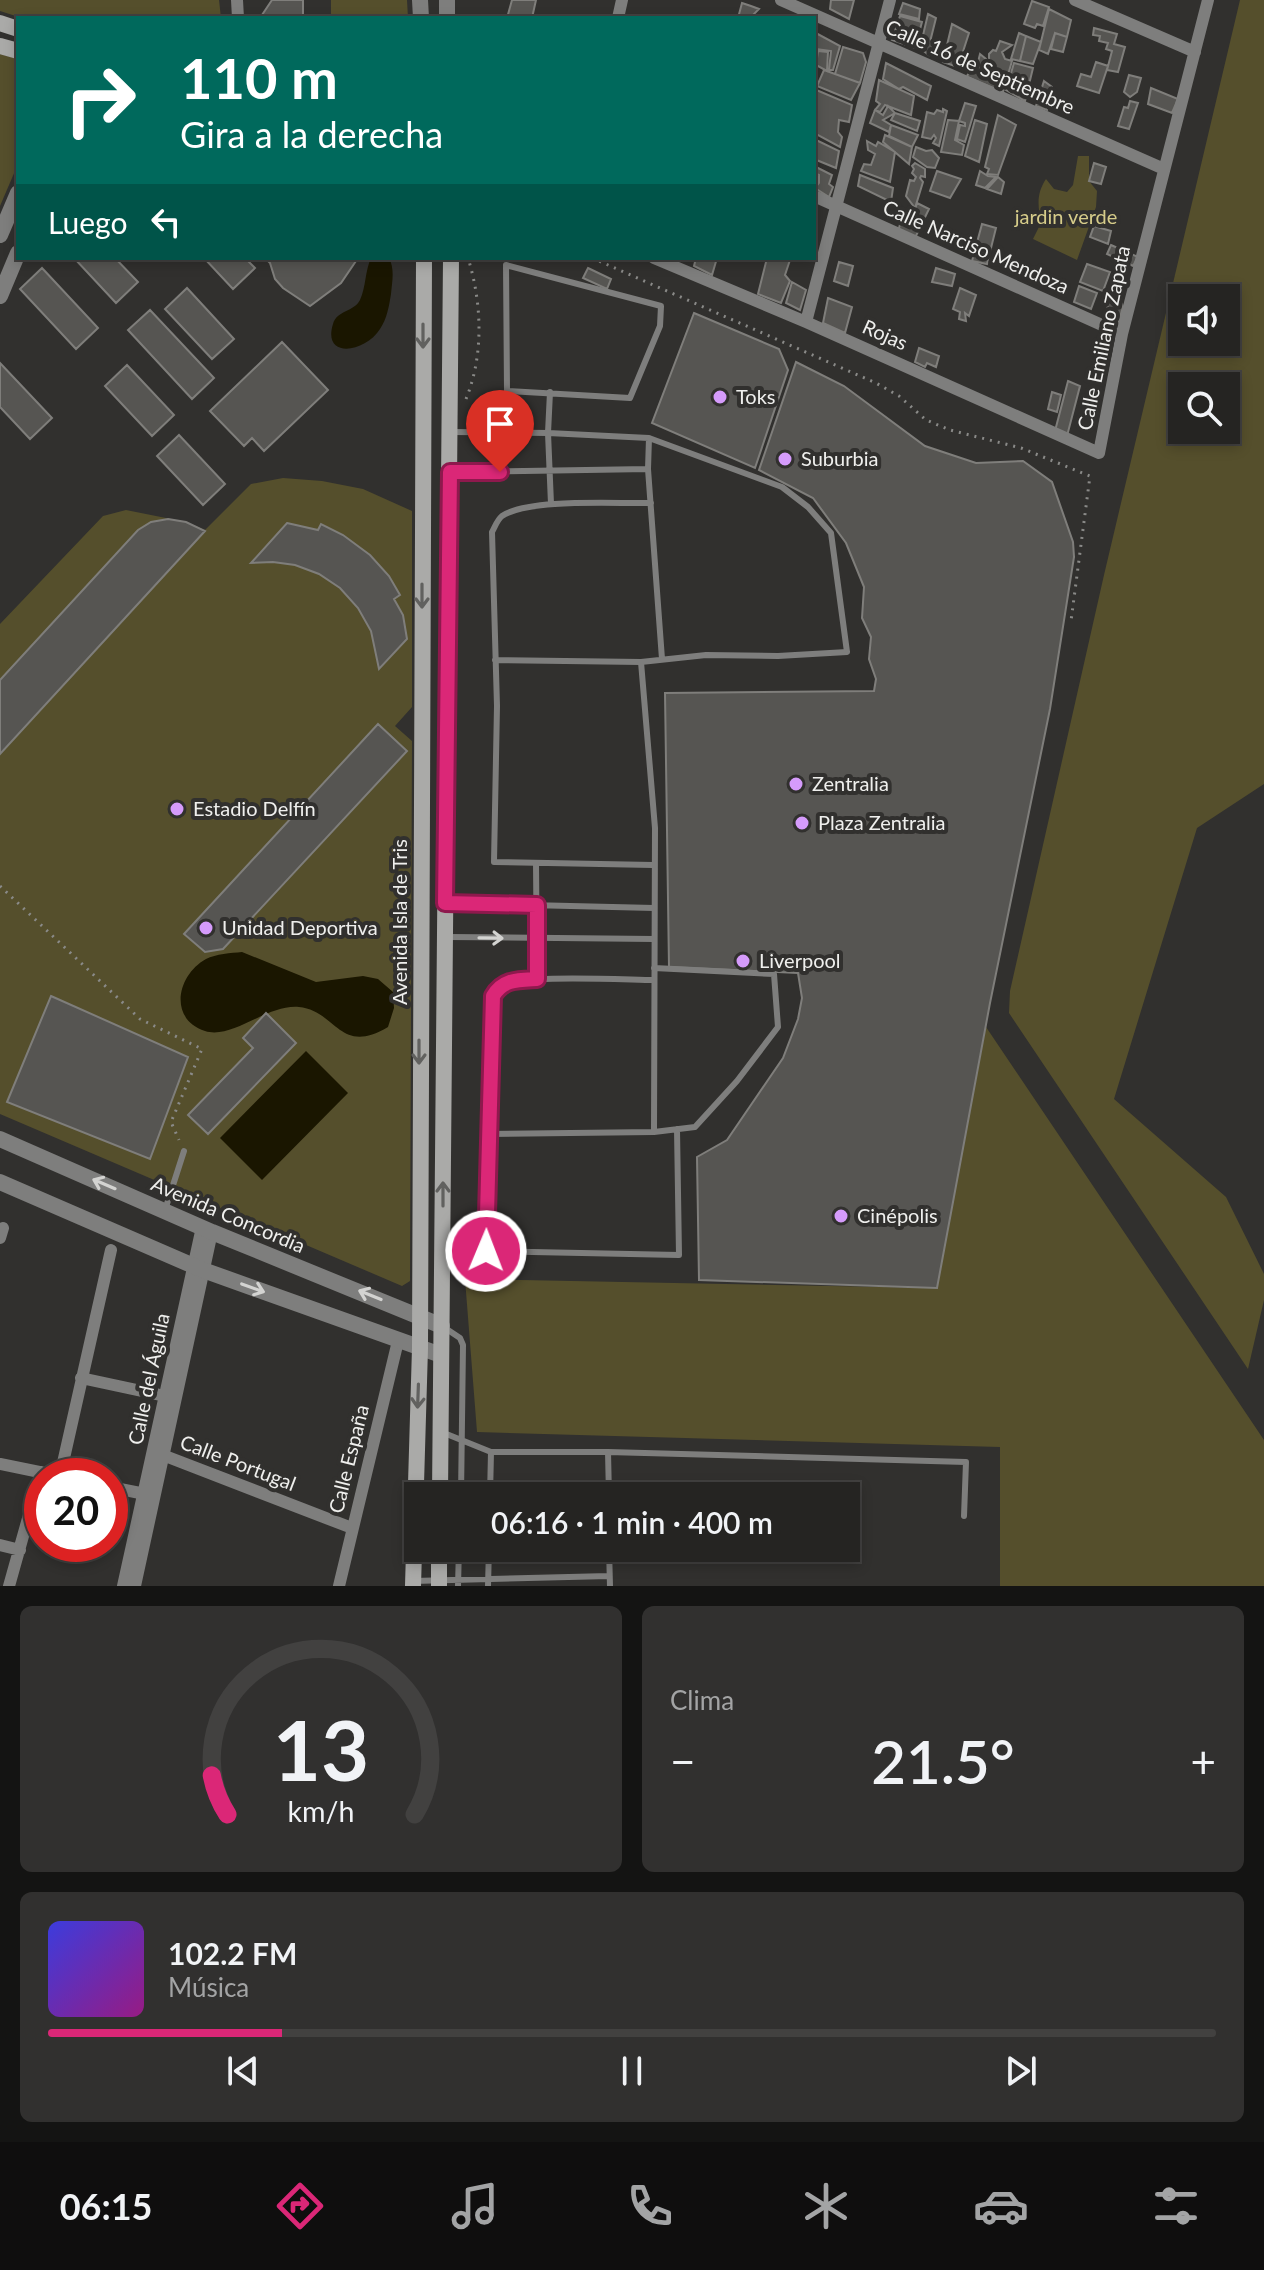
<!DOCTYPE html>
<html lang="es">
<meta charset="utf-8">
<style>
:root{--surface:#252422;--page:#31302f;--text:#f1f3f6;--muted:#a3a4a5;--line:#424140;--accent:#db2777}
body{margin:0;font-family:Lato,sans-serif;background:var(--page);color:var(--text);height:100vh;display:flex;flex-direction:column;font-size:30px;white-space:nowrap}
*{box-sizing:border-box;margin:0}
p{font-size:26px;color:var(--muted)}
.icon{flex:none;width:44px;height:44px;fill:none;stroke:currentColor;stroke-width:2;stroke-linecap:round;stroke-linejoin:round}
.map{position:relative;height:1586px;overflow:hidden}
.sheet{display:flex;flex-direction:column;gap:20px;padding:20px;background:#141413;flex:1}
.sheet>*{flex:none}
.top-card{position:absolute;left:16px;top:16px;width:800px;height:244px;border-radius:0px;box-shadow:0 4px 12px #0003,0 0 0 2px var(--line);background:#00695c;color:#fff;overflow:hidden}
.controls{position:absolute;left:1168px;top:284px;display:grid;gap:16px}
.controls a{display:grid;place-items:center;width:72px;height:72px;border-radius:0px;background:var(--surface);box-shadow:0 4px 12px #0003,0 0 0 2px var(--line);font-size:40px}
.speed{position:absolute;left:24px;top:1458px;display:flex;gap:16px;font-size:40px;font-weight:700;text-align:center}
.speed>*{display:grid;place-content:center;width:104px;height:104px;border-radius:50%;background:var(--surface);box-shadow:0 4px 12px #0003,0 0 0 2px var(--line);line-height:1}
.speed .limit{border:12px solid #d22;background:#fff;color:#111}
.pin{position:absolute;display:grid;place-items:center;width:68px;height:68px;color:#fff;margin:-82px -34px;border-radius:50% 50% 50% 0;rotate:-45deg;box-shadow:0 0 8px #0007}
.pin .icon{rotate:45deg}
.me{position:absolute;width:88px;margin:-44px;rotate:1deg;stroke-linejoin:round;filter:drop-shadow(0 0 6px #0008)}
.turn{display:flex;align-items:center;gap:28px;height:168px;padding:0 32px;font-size:36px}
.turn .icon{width:104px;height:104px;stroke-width:2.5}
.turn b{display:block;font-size:56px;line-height:68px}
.then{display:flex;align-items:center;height:76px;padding:0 32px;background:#0003;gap:16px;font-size:30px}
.big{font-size:60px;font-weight:600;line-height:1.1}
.sheet .widget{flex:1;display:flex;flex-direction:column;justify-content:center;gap:12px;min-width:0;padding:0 28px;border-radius:12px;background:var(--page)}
.sheet .dial{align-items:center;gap:0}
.dial svg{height:208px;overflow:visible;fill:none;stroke:var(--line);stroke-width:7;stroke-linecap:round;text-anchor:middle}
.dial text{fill:var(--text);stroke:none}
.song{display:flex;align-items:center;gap:24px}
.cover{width:96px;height:96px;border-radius:12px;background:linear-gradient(135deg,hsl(240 70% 55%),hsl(310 70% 35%))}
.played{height:8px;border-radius:4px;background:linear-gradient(90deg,var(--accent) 20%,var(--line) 20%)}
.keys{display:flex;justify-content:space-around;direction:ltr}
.heat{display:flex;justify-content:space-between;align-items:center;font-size:44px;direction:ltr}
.sheet .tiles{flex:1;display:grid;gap:20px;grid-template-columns:1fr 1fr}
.widget:last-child{grid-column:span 2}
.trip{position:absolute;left:404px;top:1482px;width:456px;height:80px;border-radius:0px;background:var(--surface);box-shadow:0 4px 12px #0003,0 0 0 2px var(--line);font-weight:600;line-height:80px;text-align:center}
.menu{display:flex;height:128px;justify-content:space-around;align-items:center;background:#0f0e0e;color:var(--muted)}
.menu .icon{width:56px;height:56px}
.menu .selected{color:var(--accent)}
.menu b{font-size:36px;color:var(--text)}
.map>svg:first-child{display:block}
.green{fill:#554f2c;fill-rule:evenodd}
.water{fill:#1a1600}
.building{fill:#565552;stroke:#7f7e7b;stroke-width:2}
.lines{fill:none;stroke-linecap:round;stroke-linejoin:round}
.path{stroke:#8a8a88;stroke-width:3;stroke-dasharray:2 6;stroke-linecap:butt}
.service{stroke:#7e7e7d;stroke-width:6}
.minor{stroke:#7e7e7d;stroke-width:12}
.tertiary{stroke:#7e7e7d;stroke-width:16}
.secondary{stroke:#aaaaa8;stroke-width:16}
.oneway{stroke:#61615f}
.oneway2{stroke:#d3d3d1}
.route-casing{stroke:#8e194d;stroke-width:20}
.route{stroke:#db2777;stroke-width:14}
.poi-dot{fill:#d59bfb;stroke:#31302e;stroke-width:3}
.labels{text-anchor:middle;stroke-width:8;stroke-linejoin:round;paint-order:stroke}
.street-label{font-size:20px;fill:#efefed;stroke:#31302e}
.park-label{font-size:20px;fill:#d6cc8a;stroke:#31302e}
.poi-label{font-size:20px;fill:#efefed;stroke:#31302e;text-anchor:start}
</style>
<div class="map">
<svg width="1264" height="1586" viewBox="0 0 1264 1586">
<rect width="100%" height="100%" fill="#31302e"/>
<path class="green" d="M 0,0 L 219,0 L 221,18 L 22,18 L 0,11 Z
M 331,0 L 407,0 L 408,18 L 331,18 Z
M 1240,0 L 1264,0 L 1264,784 L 1197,828 L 1114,1099 L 1226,1197 L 1264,1274 L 1264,1300 L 1248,1369 L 1009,1013 L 1010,991 L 1104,575 ZM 1182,298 L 1226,298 L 1226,342 L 1182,342 ZM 1182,386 L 1226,386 L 1226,430 L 1182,430 Z
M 0,54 L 18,59 L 18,164 L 0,206 Z
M 1078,156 L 1089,156 L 1089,181 L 1097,191 L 1096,207 L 1077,260 L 1033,239 L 1041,223 C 1038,206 1036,194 1046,179 L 1054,189 L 1067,192 L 1073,185 Z
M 283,478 L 322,481 L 363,489 L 412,511 L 412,707 L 395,726 L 412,741 L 410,1281 L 402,1286 L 0,1114 L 0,624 L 103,516 L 126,510 L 186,522 L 205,530 L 251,484 Z
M 986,1027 L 1264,1440 L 1264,1586 L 1000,1586 L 1000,1447 L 477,1432 L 465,1279 L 937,1288 Z"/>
<path class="water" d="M 371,258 L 389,258 C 395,269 392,282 391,294 C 389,306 387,319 380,329 C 365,353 322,359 333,324 C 337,310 354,312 360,300 C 366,287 365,271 371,258 Z
M 242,952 L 316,982 L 363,976 L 378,979 L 393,992 L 394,1008 L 388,1027 C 339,1056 337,1011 299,1007 C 267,1004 232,1040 205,1031 C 168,1019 177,975 206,959 C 216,954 231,953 242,952 Z
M 306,1051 L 348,1093 L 262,1180 L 220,1138 Z"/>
<path class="building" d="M 272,0 L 303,0 L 303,18 L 260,18 Z
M 512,0 L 536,0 L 532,18 L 507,18 Z
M 831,0 L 854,0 L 849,19 L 830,9 Z
M 1032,1 L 1049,7 L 1043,26 L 1037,24 L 1035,28 L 1024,24 Z
M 742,3 L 751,6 L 759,9 L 750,18 L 738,18 Z
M 903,3 L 920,9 L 919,19 L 899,14 Z
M 1049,9 L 1071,20 L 1067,37 L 1055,33 L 1048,54 L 1039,50 Z
M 928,14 L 936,18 L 930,42 L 935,47 L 929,55 L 920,48 Z
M 900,16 L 922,22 L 915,48 L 892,40 Z
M 952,24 L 969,33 L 958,67 L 943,62 Z
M 1094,28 L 1117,34 L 1114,44 L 1125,47 L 1118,72 L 1107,70 L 1112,51 L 1106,49 L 1108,43 L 1099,41 L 1100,36 L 1093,35 Z
M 814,32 L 840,46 L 833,70 L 829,70 L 831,51 L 817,49 L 814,64 Z
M 1019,33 L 1026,36 L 1020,61 L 1011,59 Z
M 1055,33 L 1067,37 L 1063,52 L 1051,49 Z
M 1026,36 L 1041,42 L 1033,64 L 1020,61 Z
M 1000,41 L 1012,45 L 1002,52 L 1005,59 L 1012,61 L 1003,92 L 967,77 L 971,64 L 977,66 L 980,54 L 986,59 L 985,66 L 989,70 L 989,54 L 993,50 L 996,51 Z
M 843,47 L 863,53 L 866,62 L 860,83 L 835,74 Z
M 818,51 L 828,52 L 827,71 L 816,65 Z
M 1096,62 L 1108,66 L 1099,93 L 1077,86 L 1081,74 L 1091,77 Z
M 886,63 L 931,86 L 927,100 L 903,87 L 899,89 L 883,79 Z
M 1014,63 L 1033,68 L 1025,101 L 1006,90 Z
M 824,70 L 860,83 L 851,100 L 817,86 Z
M 1129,75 L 1141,78 L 1137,92 L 1130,97 L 1124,92 Z
M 879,80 L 914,96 L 911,115 L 885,105 L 880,112 L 875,110 L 880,104 L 876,101 Z
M 1044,81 L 1052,87 L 1047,110 L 1036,106 Z
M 1151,88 L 1178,99 L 1172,113 L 1148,104 Z
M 814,89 L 852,105 L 849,122 L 839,120 L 838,132 L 842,137 L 840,147 L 814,133 Z
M 1130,101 L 1138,103 L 1129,129 L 1118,126 L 1124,107 L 1128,108 Z
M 965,103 L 976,106 L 965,142 L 957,139 L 960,125 L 965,126 L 965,123 L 959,121 Z
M 888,106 L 895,113 L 883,120 L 891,125 L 889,132 L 870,123 L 875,110 L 883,115 Z
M 943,109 L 947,111 L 939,146 L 933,143 L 936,138 L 934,135 L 931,139 L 922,137 L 927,112 L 934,114 L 937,110 L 943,112 Z
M 895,113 L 920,121 L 917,131 L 891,120 Z
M 998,115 L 1016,125 L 998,175 L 987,174 L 989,169 L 985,167 Z
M 948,120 L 959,121 L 955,140 L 964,145 L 962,155 L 941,152 Z
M 975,120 L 987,124 L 979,162 L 965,156 Z
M 891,125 L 918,135 L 912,147 L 889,136 Z
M 885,135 L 912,147 L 909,164 L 883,142 Z
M 814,139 L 839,151 L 836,168 L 814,159 Z
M 867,141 L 876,146 L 878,142 L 895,152 L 890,182 L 861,171 L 864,164 L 871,165 L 875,154 L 868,150 Z
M 916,147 L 926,151 L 932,150 L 939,158 L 935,168 L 927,167 L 913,157 Z
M 915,163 L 925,169 L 925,177 L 921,176 L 920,178 L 923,182 L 915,208 L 906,196 L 910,180 L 914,181 L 916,177 L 912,173 L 914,169 L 912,166 Z
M 1094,163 L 1106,167 L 1101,184 L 1089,181 Z
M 814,166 L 832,175 L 829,184 L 833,187 L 829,197 L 815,188 L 819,183 L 819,175 L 814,173 Z
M 937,171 L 961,179 L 950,198 L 930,191 Z
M 980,171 L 988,176 L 996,177 L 985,188 L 976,185 Z
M 860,175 L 893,188 L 891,202 L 858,186 Z
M 998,177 L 1004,182 L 1001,194 L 987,189 Z
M 917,203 L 929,209 L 914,240 L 898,232 L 904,209 L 914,213 Z
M 982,224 L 996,228 L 987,264 L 972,261 Z
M 1094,226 L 1111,231 L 1108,244 L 1090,237 Z
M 1111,245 L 1138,257 L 1133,266 L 1107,254 Z
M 74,258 L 115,258 L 138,282 L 116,303 Z
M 204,258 L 245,258 L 255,268 L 233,289 Z
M 265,258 L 358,258 L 341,283 L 310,306 L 283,288 L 275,279 L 270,263 Z
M 696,258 L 717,258 L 712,275 L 694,266 Z
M 767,258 L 790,260 L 785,275 L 790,281 L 781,303 L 758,294 Z
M 839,262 L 853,266 L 848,286 L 834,281 Z
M 1087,264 L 1110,272 L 1103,291 L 1080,282 Z
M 42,268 L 98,328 L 76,349 L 20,289 Z
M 588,268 L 611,279 L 607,289 L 583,278 Z
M 936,268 L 955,274 L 952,286 L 932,282 Z
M 792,282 L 806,290 L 800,310 L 786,303 Z
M 1079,286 L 1097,293 L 1091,309 L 1074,302 Z
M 187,288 L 234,339 L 212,359 L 165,309 Z
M 960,288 L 976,295 L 969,316 L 965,313 L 966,321 L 959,319 L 960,312 L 953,309 Z
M 828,298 L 852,307 L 845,333 L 823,323 Z
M 1110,299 L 1121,301 L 1123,307 L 1117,328 L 1104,319 Z
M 150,310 L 214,378 L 192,399 L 128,330 Z
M 694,313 L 779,349 L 788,370 L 755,468 L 652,423 Z
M 282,342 L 328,390 L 264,451 L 252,438 L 244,446 L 210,411 Z
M 919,348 L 939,356 L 936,367 L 927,363 L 925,367 L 915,362 Z
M 796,362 L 844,386 L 925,446 L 976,463 L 1023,461 L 1052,482 L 1073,542 L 1074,557 L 1050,709 L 990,1003 L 937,1288 L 699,1280 L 697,1157 L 727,1140 L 783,1058 L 798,1019 L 802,998 L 798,973 L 669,967 L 665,693 L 874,691 L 876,679 L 869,659 L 871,637 L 862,618 L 864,587 L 846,543 L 813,498 L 759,470 Z
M 0,363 L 52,418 L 30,439 L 0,407 Z
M 127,365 L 174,415 L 152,436 L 105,386 Z
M 1068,381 L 1080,386 L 1067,436 L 1055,431 Z
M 1052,392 L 1061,395 L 1057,412 L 1048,409 Z
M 179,435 L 225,484 L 203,505 L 157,456 Z
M 168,519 L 186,522 L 205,531 L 0,754 L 0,680 L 138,530 L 151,522 Z
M 287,523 L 318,530 L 321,524 L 343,535 L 370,555 L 389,576 L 400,595 L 394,599 L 403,615 L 407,639 L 379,669 L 371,631 L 358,608 L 340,588 L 319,574 L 295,565 L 273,562 L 251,563 Z
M 378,724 L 407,751 L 223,949 L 205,952 L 184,934 Z
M 51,996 L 188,1057 L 150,1159 L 7,1102 Z
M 266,1013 L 296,1043 L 208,1134 L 188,1115 L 253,1048 L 243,1038 Z"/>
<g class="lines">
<path class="path" d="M 592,258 L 876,383 L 899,396 L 926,420 L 950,430 L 1021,448 L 1090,476 L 1071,621
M 466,399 C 484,355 482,303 468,258
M 0,886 L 140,1019 L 202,1049 L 171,1122 L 179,1140"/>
<path class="service" d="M 506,265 L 661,306 L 660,326 L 630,398 L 507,391 Z
M 550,392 L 548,433 L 551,504
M 450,432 L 548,433 L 649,438 L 782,487 L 808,507 L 831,533 L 847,652 L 778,656 L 706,655 L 641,662 L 495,660
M 649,438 L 648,469 L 662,659
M 452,472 L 648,469
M 651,503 C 616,504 529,498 502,516 C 497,520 495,527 492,532 L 497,706 L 494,862 L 653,865
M 641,662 L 655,828 L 654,1132
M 536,863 L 537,979
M 446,903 L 654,908
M 448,937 L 654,939
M 653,980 C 628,980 511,973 498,988 C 491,996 492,1008 491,1018 L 486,1251 L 679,1255 L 677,1129
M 488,1134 L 654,1132 L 695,1127 L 737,1081 L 778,1027 L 774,974 L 654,968
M 165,1210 L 184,1151
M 445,1328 L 460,1338 L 463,1345 L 461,1496
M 444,1433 L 491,1452 L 608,1452 L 966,1462 L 964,1516
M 608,1452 L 609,1496
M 490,1496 L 491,1452
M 609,1548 L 610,1586
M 413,1581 L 609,1576
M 458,1586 L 459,1548
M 488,1586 L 489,1548"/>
<path class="minor" d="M 237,0 L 238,18
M 781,0 L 1164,169
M 1075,0 L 1195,52
M 618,18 L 622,0
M 814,196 L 1122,334
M 654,258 L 806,322 L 1099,453 L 1122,334 L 1208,0
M 806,322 L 890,0
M 0,1238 L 3,1228
M 81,1378 L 165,1396
M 160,1454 L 352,1528
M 0,1464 L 59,1476
M 60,1476 L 111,1250
M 110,1487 L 150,1495
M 0,1545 L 20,1550
M 9,1586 L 41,1472
M 123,1586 L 202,1227
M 135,1586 L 212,1232
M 339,1586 L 398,1341"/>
<path class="tertiary" d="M 420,0 L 421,18
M 447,0 L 447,18
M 0,235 L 18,193
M 0,296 L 18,253
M 0,1139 L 212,1232 L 442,1326
M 0,1182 L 203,1270 L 441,1355"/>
<path class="secondary" d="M 0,23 L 18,29
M 0,46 L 18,51
M 440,1496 L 451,258
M 413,1586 L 420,1348 L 424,258
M 439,1586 L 439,1548"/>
</g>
<defs><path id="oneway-shaft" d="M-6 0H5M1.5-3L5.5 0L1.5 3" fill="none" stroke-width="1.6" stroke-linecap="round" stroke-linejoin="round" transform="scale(2)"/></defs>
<g class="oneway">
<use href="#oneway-shaft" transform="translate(423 336) rotate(90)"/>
<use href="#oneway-shaft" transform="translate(422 596) rotate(90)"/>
<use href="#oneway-shaft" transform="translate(419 1052) rotate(90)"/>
<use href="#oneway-shaft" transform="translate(443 1194) rotate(-90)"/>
<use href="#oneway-shaft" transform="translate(418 1396) rotate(92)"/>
</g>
<g class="oneway2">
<use href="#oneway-shaft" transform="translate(491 938) rotate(1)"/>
<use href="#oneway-shaft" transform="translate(104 1184) rotate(-157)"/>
<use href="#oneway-shaft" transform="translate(253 1288) rotate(20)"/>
<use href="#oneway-shaft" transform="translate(370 1295) rotate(-158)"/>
</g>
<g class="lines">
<defs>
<path id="route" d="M 486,1251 L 493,996 C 503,979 518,980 537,979 L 537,905 L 445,903 L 450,472 L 500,472"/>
</defs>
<use href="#route" class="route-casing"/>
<use href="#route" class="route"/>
</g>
<g class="poi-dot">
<circle cx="720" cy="397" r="8"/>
<circle cx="785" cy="459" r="8"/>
<circle cx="796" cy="784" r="8"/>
<circle cx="177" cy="809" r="8"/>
<circle cx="802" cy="823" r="8"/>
<circle cx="206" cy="928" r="8"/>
<circle cx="743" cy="961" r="8"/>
<circle cx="841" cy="1216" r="8"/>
</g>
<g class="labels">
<g class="street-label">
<text transform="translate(980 67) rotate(24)" y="7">Calle 16 de Septiembre</text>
<text transform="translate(976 247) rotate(24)" y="7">Calle Narciso Mendoza</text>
<text transform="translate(885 335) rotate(24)" y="7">Rojas</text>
<text transform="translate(1104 338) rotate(-78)" y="7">Calle Emiliano Zapata</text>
<text transform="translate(400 922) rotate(-90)" y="7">Avenida Isla de Tris</text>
<text transform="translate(228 1215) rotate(23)" y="7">Avenida Concordia</text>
<text transform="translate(149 1379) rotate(-78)" y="7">Calle del Águila</text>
<text transform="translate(349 1459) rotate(-76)" y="7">Calle España</text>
<text transform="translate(238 1463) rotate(21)" y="7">Calle Portugal</text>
</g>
<g class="park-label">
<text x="1066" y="224">jardin verde</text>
</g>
<g class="poi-label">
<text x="736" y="404">Toks</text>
<text x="801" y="466">Suburbia</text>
<text x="812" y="791">Zentralia</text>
<text x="193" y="816">Estadio Delfín</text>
<text x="818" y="830">Plaza Zentralia</text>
<text x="222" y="935">Unidad Deportiva</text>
<text x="759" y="968">Liverpool</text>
<text x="857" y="1223">Cinépolis</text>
</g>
</g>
</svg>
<div class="controls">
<a><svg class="icon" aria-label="sound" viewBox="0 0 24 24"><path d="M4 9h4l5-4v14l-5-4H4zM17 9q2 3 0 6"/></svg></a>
<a><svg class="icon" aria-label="search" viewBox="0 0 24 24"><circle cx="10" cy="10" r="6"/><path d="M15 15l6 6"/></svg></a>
</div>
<div class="speed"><div class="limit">20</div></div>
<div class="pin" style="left:500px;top:472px;background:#d93025"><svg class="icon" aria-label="arrive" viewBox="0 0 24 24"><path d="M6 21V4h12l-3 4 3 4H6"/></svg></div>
<svg class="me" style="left:486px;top:1251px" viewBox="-20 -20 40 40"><circle r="17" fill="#db2777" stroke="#fff" stroke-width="3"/><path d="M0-11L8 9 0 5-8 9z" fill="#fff"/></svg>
<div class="trip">06:16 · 1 min · 400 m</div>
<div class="top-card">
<div class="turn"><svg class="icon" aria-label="right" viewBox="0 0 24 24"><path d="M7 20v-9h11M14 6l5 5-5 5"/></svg><div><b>110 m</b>Gira a la derecha</div></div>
<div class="then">Luego<svg class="icon" aria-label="left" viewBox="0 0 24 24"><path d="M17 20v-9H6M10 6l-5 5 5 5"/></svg></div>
</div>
</div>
<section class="sheet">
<div class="tiles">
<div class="widget dial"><svg viewBox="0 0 100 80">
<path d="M14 69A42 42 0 1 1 86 69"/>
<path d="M14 69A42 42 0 0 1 8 54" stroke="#db2777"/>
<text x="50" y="56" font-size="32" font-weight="700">13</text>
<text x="50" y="72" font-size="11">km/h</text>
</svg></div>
<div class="widget"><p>Clima</p>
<div class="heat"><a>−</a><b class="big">21.5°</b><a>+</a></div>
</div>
<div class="widget">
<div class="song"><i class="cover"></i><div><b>102.2 FM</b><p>Música</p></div></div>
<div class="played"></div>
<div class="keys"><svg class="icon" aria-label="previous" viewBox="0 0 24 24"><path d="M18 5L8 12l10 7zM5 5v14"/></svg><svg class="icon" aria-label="pause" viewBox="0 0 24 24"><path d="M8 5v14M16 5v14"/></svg><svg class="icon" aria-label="next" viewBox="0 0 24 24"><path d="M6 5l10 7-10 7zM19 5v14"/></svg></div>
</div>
</div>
</section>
<nav class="menu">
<b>06:15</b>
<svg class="icon selected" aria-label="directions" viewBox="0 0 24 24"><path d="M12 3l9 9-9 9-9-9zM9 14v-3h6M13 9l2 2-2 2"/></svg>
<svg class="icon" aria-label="music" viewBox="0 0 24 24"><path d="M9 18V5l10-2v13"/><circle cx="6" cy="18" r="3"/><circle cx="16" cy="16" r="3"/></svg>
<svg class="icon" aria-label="phone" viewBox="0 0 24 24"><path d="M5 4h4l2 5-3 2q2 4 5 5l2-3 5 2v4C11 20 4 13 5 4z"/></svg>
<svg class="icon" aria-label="climate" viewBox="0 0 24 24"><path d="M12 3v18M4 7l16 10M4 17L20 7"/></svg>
<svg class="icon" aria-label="car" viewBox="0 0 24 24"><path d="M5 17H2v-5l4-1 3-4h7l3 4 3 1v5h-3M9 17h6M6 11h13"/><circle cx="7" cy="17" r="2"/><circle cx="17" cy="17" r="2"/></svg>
<svg class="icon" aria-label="filters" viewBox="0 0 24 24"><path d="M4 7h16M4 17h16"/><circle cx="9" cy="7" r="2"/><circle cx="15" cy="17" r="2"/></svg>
</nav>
